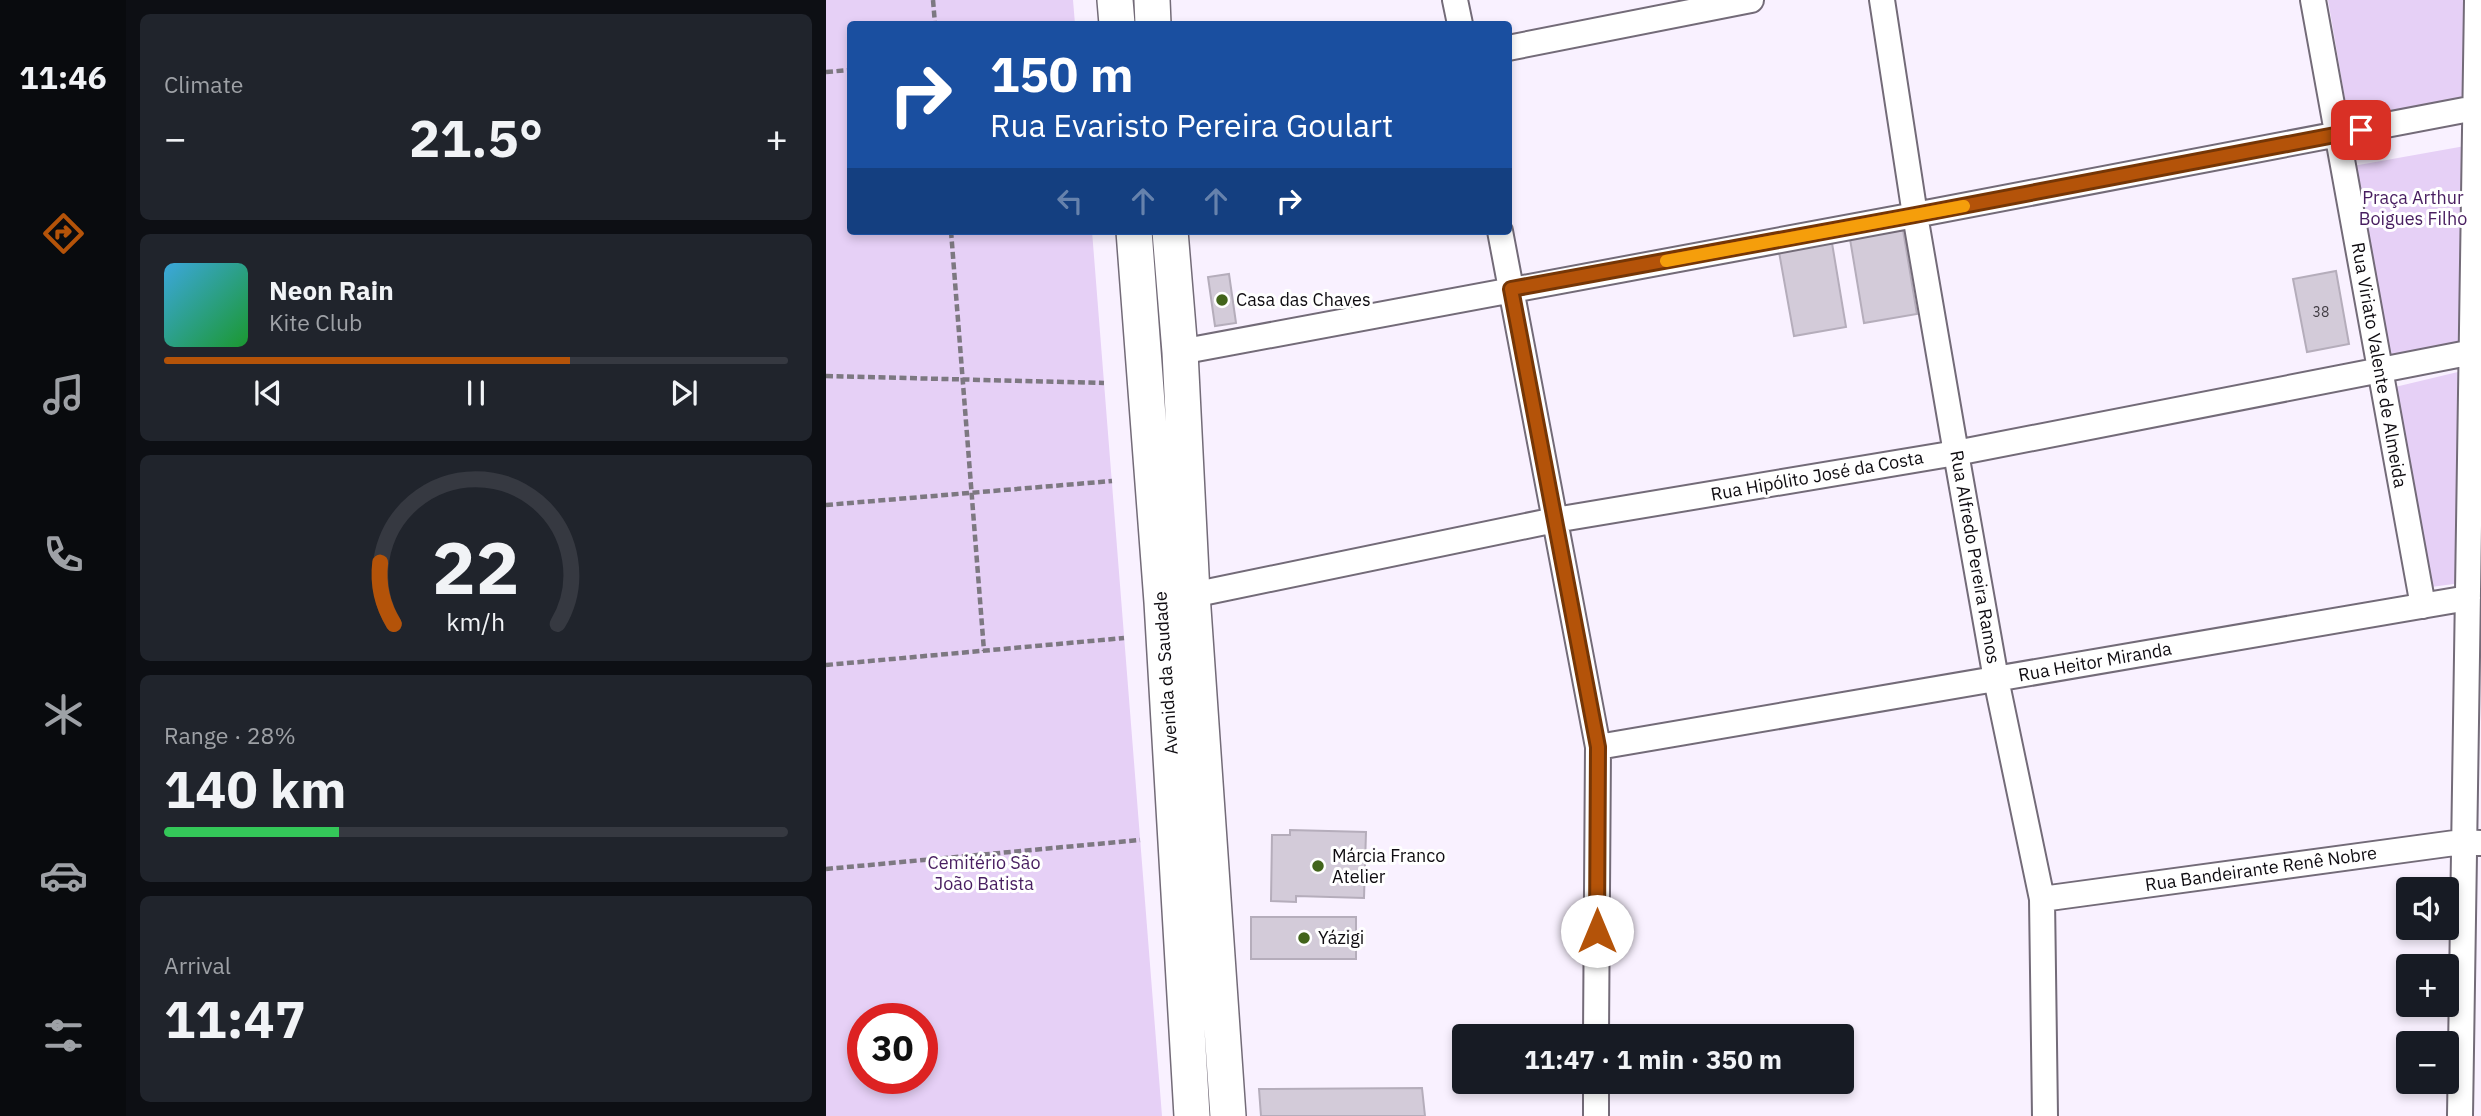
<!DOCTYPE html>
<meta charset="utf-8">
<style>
:root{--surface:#171b24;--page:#20242c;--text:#f1f3f6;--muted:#9ea1a6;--line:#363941;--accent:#b45309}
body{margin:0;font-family:"IBM Plex Sans",sans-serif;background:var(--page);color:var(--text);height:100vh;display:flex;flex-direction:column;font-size:26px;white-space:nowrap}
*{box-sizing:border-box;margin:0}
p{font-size:23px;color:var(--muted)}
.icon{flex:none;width:38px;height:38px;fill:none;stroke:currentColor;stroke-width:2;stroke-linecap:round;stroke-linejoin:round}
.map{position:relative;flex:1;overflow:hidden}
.sheet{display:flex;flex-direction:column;gap:14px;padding:14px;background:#0d0f14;width:700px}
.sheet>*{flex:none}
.banner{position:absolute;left:21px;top:21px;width:665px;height:214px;border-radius:7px;box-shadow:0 4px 10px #0003;background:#1a4fa0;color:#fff;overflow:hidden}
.fabs{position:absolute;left:1570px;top:877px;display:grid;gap:14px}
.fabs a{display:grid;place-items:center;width:63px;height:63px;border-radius:7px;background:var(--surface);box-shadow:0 4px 10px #0003;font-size:35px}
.speed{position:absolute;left:21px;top:1003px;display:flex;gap:14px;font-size:35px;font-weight:700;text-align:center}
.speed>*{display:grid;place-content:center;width:91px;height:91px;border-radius:50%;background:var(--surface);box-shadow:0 4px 10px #0003;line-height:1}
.speed .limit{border:10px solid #d22;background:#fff;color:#111}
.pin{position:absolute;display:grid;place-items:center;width:60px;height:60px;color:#fff;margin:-30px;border-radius:14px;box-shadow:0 4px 10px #0006}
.me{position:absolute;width:77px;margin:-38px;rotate:0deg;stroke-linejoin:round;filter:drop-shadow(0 0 5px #0008)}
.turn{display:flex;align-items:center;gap:24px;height:147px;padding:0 28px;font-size:32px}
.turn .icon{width:91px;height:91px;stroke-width:2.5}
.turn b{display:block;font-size:49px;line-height:60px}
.lanes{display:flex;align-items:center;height:66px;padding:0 28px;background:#0003;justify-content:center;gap:35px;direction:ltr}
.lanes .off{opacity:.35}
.big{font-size:52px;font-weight:700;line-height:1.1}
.sheet .card{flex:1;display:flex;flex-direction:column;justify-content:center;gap:10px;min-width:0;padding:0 24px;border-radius:10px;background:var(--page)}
.sheet .dial{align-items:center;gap:0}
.dial svg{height:182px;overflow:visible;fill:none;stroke:var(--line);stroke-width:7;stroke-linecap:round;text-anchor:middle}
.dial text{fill:var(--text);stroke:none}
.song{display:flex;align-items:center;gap:21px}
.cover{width:84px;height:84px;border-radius:10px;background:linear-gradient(135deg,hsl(200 70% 55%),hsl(130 70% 35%))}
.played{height:7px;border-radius:4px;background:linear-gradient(90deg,var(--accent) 65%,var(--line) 65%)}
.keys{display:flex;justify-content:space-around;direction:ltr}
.heat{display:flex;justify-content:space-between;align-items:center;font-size:38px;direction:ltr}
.charge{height:10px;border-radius:5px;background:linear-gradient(90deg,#34c759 28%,var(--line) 0)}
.trip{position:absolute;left:626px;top:1024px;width:402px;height:70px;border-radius:7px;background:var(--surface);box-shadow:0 4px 10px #0003;font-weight:700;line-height:70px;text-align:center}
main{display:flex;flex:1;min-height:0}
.tab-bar{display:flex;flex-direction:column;width:126px;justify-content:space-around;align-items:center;background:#090b0e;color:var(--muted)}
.tab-bar .icon{width:49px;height:49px}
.tab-bar .active{color:var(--accent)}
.tab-bar b{font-size:32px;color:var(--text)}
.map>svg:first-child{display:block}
.green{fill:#e6d0f6;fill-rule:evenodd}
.building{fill:#d3cbd9;stroke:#b5adbb;stroke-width:2}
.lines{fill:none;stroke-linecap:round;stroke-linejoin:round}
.street-casing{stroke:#736b78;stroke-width:28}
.secondary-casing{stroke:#736b78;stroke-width:38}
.path{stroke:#7d7881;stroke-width:4.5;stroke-dasharray:7 3.5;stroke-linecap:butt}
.street{stroke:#fff;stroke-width:24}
.secondary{stroke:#fff;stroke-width:35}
.route-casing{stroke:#753606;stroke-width:18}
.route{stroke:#b45309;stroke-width:12}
.slow{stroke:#f59e0b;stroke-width:12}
.poi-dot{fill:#42641b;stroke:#fff;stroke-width:2.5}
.labels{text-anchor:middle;stroke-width:6;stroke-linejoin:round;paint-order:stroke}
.number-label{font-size:14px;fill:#403c43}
.park-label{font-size:18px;fill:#481e60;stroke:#fff}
.poi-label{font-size:18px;fill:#0f0c11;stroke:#fff;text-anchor:start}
.street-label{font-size:18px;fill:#0f0c11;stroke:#fff}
</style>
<main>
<nav class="tab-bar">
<b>11:46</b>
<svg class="icon active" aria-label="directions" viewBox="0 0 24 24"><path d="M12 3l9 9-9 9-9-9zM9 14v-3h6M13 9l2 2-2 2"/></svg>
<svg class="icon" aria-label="music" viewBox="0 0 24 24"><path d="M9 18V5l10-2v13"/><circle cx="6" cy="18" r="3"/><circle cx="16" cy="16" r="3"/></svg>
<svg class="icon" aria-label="phone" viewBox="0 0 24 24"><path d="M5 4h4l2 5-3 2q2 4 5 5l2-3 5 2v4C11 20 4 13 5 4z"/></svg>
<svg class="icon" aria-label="climate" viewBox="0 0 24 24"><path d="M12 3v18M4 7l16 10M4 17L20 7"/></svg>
<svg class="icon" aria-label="car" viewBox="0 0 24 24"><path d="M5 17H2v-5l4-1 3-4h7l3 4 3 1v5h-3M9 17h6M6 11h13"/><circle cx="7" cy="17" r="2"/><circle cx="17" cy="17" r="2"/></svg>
<svg class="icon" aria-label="filters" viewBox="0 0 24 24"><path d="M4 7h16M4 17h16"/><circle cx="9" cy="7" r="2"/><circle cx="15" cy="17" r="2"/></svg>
</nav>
<section class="sheet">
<div class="card"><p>Climate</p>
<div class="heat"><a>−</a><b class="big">21.5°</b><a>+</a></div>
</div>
<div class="card">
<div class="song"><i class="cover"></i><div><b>Neon Rain</b><p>Kite Club</p></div></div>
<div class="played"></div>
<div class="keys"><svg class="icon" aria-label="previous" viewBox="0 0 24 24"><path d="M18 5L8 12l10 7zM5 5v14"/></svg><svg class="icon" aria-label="pause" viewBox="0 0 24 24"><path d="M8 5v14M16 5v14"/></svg><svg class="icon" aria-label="next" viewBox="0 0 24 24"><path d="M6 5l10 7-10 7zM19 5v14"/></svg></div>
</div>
<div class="card dial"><svg viewBox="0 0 100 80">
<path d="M14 69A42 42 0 1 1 86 69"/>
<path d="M14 69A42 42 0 0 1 8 42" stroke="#b45309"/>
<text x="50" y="56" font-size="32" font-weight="700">22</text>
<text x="50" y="72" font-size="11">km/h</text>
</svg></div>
<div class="card"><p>Range · 28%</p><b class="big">140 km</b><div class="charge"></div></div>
<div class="card"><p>Arrival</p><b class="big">11:47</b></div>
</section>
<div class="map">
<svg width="1655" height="1116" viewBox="0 0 1655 1116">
<rect width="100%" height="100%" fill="#f9f1ff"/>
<path class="green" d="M 0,0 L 247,0 L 249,24 L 24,24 L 24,231 L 266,231 L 336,1116 L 0,1116 ZM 37,1018 L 96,1018 L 96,1078 L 37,1078 Z
M 1502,0 L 1641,0 L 1640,98 L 1523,122 Z
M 1639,146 L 1636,343 L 1564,357 L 1527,166 Z
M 1636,371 L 1635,583 L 1605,587 L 1569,387 Z"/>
<path class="building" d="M 1077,230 L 1091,314 L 1038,323 L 1024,239 Z
M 1006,243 L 1020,327 L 968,336 L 953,252 Z
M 1510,271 L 1523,344 L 1481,352 L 1467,279 Z
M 403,274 L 410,323 L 389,326 L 382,277 Z
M 464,830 L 540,832 L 538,898 L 470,896 L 470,902 L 445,901 L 446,835 L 464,835 Z
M 425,917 L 530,917 L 530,959 L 425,959 Z
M 596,1088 L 599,1116 L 435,1116 L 433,1089 Z"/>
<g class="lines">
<defs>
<path id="street" d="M 629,0 L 634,24
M 1056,0 L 1089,215 L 1130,453 L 1170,679 L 1216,899 L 1219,1116
M 1487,0 L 1597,606
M 682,48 L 925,0
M 674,231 L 772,747 L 770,1036
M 354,352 L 1089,215 L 1649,108
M 352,598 L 729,520 L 1130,453 L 1647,352
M 772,747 L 1642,598
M 1216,899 L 1636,842 L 1655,843
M 770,1116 L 770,1082
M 1634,1116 C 1637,744 1648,372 1651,0"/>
<path id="secondary" d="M 289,0 L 291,24
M 326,0 L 327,24
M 308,231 L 336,602 L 366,1116
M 344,231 L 354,352 L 366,594 L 402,1116"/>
</defs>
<use href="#street" class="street-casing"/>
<use href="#secondary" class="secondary-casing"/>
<path class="path" d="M 107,0 L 109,24
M 0,72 L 24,70
M 125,231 L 158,651
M 0,376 L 278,383
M 0,505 L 286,481
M 0,665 L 298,638
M 0,869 L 314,840"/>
<use href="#street" class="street"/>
<use href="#secondary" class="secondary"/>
</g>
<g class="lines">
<defs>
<path id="route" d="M 771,931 L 772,747 L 685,289 L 1089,215 L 1535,130"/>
</defs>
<use href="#route" class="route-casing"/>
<use href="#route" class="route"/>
<path class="slow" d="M 840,261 L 1138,206"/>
</g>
<g class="poi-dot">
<circle cx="396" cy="300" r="7"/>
<circle cx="492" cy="866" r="7"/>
<circle cx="478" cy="938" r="7"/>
</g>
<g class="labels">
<g class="number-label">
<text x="1495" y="317">38</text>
</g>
<g class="park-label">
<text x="1587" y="204">Praça Arthur<tspan x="1587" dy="21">Boigues Filho</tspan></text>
<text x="158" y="869">Cemitério São<tspan x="158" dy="21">João Batista</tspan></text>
</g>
<g class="poi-label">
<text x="410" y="306">Casa das Chaves</text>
<text x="506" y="862">Márcia Franco<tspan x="506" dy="21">Atelier</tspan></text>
<text x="492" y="944">Yázigi</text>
</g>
<g class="street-label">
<text transform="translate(1553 365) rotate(80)" y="6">Rua Viriato Valente de Almeida</text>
<text transform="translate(991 476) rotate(-10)" y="6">Rua Hipólito José da Costa</text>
<text transform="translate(1149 557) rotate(80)" y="6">Rua Alfredo Pereira Ramos</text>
<text transform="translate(1269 662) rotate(-10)" y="6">Rua Heitor Miranda</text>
<text transform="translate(340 673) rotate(-94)" y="6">Avenida da Saudade</text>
<text transform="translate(1435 869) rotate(-8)" y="6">Rua Bandeirante Renê Nobre</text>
</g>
</g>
</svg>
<div class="fabs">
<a><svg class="icon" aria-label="sound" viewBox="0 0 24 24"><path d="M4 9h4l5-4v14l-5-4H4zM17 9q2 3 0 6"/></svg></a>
<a>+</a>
<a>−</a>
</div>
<div class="speed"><div class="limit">30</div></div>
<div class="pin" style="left:1535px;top:130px;background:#d93025"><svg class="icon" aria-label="arrive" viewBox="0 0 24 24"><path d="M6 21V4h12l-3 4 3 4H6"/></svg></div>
<svg class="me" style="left:771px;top:931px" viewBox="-20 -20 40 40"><circle r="19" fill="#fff"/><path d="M0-13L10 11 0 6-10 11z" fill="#b45309"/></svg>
<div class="trip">11:47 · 1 min · 350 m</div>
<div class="banner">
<div class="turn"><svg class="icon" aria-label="right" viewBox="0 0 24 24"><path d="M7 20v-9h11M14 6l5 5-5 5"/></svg><div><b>150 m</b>Rua Evaristo Pereira Goulart</div></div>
<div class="lanes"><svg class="icon off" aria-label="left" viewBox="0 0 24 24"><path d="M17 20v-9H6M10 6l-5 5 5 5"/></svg><svg class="icon off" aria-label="ahead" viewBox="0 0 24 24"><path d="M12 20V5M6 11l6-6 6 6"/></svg><svg class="icon off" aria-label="ahead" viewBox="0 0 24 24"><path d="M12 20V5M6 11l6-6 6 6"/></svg><svg class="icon" aria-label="right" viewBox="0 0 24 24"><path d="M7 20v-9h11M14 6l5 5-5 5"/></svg></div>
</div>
</div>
</main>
